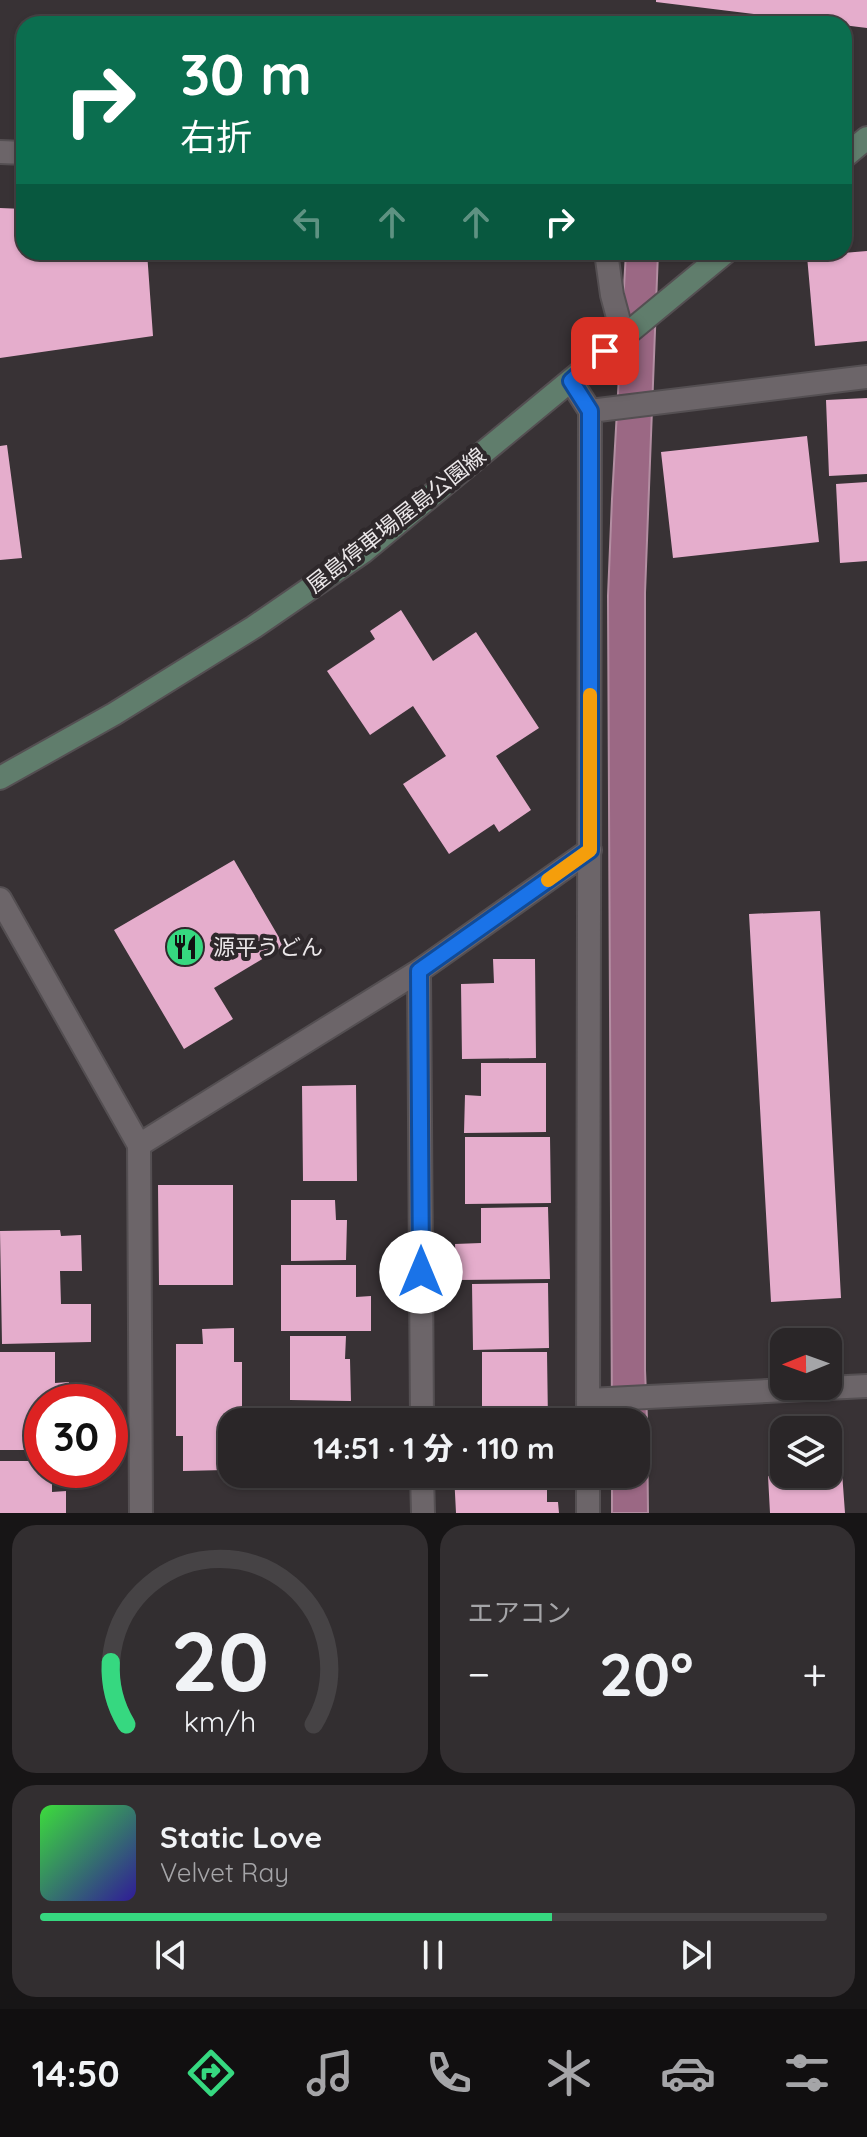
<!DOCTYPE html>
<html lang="ja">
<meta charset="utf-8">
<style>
:root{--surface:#2a2628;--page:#322e30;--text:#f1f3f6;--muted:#a5a5a8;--line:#464345;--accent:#36d880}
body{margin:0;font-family:Quicksand,"Noto Sans JP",sans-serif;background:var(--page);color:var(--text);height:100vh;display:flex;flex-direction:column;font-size:30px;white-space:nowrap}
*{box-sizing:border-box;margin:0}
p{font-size:26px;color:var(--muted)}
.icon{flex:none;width:44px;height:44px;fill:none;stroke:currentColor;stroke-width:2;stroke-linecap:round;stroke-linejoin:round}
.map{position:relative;height:1513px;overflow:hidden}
.side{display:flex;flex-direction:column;gap:12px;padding:12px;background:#171516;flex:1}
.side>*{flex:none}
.top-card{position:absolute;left:16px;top:16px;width:836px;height:244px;border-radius:24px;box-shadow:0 2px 6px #0004,0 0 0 2px var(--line);background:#0b6e4f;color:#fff;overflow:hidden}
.needle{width:52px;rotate:269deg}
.controls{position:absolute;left:770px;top:1328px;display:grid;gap:16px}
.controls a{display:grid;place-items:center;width:72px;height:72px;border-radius:16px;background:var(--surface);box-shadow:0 2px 6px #0004,0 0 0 2px var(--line);font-size:40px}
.speed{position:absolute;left:24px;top:1384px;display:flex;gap:16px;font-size:40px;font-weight:700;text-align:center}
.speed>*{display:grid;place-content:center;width:104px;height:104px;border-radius:50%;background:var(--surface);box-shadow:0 2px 6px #0004,0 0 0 2px var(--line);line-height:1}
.speed .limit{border:12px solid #d22;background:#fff;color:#111}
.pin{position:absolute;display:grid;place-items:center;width:68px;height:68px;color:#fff;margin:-34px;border-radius:16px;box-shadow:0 4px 12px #0006}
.me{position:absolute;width:88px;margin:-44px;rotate:0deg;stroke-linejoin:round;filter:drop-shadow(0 0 6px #0008)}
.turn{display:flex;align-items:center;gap:28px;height:168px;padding:0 32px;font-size:36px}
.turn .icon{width:104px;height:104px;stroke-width:2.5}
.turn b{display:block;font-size:56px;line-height:68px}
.lanes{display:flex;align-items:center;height:76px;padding:0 32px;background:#0003;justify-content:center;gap:40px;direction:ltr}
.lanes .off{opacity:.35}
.big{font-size:60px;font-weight:800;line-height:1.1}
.side .card{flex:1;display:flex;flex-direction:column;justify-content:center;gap:12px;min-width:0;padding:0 28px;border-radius:24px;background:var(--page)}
.side .dial{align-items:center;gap:0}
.dial svg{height:208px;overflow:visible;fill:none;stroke:var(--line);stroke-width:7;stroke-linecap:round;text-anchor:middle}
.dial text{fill:var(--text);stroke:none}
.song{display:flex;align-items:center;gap:24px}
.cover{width:96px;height:96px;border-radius:12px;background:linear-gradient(135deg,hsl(120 70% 55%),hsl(250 70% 35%))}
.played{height:8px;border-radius:4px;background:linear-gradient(90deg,var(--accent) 65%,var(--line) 65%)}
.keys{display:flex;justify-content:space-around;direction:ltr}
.heat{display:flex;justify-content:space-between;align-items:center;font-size:44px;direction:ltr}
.side .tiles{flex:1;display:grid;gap:12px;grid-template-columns:1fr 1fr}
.card:last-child{grid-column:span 2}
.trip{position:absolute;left:218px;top:1408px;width:432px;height:80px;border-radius:24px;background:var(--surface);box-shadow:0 2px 6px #0004,0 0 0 2px var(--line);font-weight:800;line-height:80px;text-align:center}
.dock{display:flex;height:128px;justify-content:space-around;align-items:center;background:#110f10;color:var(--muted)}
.dock .icon{width:56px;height:56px}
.dock .on{color:var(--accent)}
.dock b{font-size:36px;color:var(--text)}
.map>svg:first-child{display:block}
.water{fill:#9b6884;stroke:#b38ea2;stroke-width:2}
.building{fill:#e5adcc}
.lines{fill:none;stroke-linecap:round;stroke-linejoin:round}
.minor-casing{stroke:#544f52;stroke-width:26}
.secondary-casing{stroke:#544f52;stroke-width:26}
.minor{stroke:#6c6569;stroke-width:22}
.secondary{stroke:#607d6c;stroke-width:22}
.route-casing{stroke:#114b97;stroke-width:20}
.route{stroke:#1a73e8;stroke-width:14}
.slow{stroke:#f59e0b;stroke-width:14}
.labels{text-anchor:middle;stroke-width:8;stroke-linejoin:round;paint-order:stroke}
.street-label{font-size:22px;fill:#ebe7e9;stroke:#2e282b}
.poi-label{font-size:22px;fill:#ebe7e9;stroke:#2e282b;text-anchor:start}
</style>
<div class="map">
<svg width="867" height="1513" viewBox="0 0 867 1513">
<rect width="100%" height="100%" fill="#383235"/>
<path class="water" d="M 626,252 L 658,252 L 645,593 L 645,1370 L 647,1419 L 648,1513 L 612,1513 L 612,1474 L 636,1474 L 636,1422 L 612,1422 L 608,596 L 612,499 Z"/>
<path class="building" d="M 656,0 L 867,0 L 867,28 L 656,2 Z
M 0,208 L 24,209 L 24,252 L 147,252 L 153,336 L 0,358 Z
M 867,251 L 867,341 L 815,346 L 807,256 Z
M 867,398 L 867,474 L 829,476 L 826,400 Z
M 807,436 L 819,542 L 673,558 L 661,452 Z
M 7,445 L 22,558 L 0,560 L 0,446 Z
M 867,482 L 867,561 L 840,563 L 836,484 Z
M 401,610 L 433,661 L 476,632 L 539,728 L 496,756 L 531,810 L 499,832 L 494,824 L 449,854 L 403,784 L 446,756 L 413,706 L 370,735 L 327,671 L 375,639 L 370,631 Z
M 234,860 L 284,946 L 214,988 L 233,1019 L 184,1049 L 114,930 Z
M 820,911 L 841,1298 L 771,1302 L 749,914 Z
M 493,959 L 535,959 L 536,1058 L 462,1059 L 461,984 L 494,983 Z
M 481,1063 L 546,1063 L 546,1132 L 464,1133 L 465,1095 L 481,1096 Z
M 356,1085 L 357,1181 L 303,1181 L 302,1086 Z
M 465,1137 L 550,1137 L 551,1203 L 465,1204 Z
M 158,1185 L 233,1185 L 233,1285 L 159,1285 Z
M 291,1200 L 335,1200 L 336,1220 L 347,1220 L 346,1260 L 291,1261 Z
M 548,1207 L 550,1279 L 456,1280 L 455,1244 L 481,1243 L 481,1208 Z
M 60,1230 L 61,1236 L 81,1235 L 82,1271 L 60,1271 L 61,1304 L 91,1304 L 91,1342 L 2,1344 L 0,1231 Z
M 281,1265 L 356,1265 L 356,1297 L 371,1296 L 371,1331 L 281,1331 Z
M 548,1283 L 549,1348 L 473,1350 L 472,1284 Z
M 234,1328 L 234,1362 L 242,1362 L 242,1422 L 232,1422 L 232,1449 L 223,1449 L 224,1470 L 183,1471 L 183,1436 L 176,1436 L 176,1344 L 203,1344 L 202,1329 Z
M 290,1336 L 346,1336 L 345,1359 L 350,1359 L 351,1401 L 290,1400 Z
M 0,1352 L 55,1352 L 55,1383 L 69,1382 L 69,1402 L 42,1402 L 42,1450 L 0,1450 Z
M 482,1352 L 547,1352 L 548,1422 L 482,1422 Z
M 290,1406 L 341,1406 L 341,1412 L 350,1412 L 350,1422 L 290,1422 Z
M 0,1461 L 42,1461 L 42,1470 L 52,1470 L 52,1492 L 66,1491 L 66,1513 L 0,1513 Z
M 842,1472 L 845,1513 L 770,1513 L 768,1476 Z
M 454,1474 L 547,1474 L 547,1502 L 558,1502 L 559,1513 L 456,1513 Z"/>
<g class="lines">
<defs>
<path id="minor" d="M 0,152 L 24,153
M 606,252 L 612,295 L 623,336
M 571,381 L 590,411 L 588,1422
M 590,411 L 867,377
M 0,899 L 139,1145 L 141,1513
M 419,971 L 422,1422
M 139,1145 L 419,971 L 590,850
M 588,1400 L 867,1386
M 422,1474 L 423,1513
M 588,1513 L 588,1474"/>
<path id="secondary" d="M 844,157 L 867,138
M 0,778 L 114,714 L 254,627 L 363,552 L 726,252"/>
</defs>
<use href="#minor" class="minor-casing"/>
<use href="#secondary" class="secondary-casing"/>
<use href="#minor" class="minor"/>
<use href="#secondary" class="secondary"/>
</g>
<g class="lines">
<defs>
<path id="route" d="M 421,1272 L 419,971 L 590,850 L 590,411 L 571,381 L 605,351"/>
</defs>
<use href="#route" class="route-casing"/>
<use href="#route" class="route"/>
<path class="slow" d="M 548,880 L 590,850 L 590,695"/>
</g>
<defs>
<symbol id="restaurant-disc" viewBox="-11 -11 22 22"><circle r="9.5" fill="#36d880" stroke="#2e282b"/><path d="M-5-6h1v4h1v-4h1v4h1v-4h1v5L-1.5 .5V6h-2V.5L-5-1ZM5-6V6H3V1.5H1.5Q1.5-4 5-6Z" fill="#111"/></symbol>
</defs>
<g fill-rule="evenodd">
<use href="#restaurant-disc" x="163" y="925" width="44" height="44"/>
</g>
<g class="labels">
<g class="street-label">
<text transform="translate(396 520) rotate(-38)" y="8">屋島停車場屋島公園線</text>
</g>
<g class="poi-label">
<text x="213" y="955">源平うどん</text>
</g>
</g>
</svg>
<div class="controls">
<a><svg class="needle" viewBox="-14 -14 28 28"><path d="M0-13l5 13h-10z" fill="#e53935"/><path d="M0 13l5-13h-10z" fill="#a5a5a8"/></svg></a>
<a><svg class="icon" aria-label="layers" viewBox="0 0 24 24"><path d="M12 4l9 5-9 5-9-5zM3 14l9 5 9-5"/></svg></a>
</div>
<div class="speed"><div class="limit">30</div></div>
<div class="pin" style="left:605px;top:351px;background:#d93025"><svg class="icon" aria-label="arrive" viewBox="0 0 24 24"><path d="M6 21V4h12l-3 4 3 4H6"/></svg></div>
<svg class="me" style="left:421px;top:1272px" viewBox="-20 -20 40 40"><circle r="19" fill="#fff"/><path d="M0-13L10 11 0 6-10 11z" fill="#1a73e8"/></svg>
<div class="trip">14:51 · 1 分 · 110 m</div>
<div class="top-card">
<div class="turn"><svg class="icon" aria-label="right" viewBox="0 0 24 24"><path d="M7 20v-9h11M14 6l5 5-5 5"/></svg><div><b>30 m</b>右折</div></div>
<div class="lanes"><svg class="icon off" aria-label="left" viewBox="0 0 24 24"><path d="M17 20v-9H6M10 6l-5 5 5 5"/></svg><svg class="icon off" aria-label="ahead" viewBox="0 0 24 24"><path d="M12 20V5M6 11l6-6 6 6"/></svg><svg class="icon off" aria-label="ahead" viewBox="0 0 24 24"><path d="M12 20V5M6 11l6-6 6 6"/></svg><svg class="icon" aria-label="right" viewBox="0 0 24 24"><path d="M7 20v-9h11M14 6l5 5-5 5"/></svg></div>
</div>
</div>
<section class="side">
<div class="tiles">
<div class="card dial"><svg viewBox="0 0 100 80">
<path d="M14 69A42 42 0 1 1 86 69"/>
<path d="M14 69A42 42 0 0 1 8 45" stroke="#36d880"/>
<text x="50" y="56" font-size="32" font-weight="700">20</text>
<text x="50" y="72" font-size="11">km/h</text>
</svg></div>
<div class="card"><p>エアコン</p>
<div class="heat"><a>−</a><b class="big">20°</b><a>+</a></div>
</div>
<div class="card">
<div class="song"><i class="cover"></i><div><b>Static Love</b><p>Velvet Ray</p></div></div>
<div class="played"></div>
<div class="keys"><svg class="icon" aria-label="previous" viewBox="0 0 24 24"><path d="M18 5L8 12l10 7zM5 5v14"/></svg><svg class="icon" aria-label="pause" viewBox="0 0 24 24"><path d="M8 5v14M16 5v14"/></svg><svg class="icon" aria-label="next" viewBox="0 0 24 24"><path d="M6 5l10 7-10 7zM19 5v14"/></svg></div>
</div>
</div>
</section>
<nav class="dock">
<b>14:50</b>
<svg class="icon on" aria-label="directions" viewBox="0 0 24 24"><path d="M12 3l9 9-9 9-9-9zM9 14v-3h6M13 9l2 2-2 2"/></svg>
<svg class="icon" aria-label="music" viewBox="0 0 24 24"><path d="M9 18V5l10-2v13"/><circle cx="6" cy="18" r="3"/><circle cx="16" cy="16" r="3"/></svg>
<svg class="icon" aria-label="phone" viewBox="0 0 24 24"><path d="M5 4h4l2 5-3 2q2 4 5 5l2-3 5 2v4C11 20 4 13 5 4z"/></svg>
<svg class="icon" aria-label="climate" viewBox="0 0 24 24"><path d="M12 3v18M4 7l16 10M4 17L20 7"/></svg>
<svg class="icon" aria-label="car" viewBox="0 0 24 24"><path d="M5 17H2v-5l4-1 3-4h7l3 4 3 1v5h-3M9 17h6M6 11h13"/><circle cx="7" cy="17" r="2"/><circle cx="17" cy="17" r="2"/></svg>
<svg class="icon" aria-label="filters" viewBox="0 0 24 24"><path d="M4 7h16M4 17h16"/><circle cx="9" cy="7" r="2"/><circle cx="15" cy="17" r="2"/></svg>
</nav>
